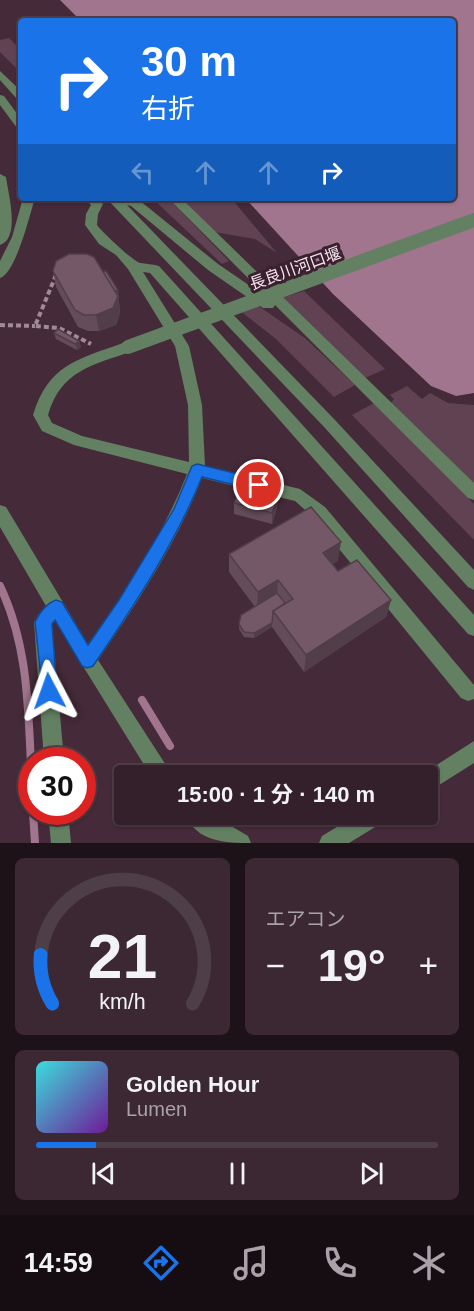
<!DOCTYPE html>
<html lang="ja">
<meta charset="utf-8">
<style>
:root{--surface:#34202b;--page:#3c2833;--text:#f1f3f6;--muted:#a9a3a9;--line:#4e3e47;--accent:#1a73e8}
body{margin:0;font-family:Helvetica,"Noto Sans JP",sans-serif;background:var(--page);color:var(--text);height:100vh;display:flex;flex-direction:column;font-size:22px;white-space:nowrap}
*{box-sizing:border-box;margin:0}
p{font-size:20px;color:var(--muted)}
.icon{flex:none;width:33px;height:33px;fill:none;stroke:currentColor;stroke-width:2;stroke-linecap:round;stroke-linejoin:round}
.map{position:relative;height:843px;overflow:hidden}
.side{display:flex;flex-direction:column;gap:15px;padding:15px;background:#1d1218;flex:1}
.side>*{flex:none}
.top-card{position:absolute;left:18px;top:18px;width:438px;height:183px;border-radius:6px;box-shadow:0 2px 4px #0004,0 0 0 2px var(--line);background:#1a73e8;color:#fff;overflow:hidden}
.speed{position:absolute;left:18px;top:747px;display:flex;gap:12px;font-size:30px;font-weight:700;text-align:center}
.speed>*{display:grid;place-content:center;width:78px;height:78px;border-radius:50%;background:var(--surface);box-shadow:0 2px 4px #0004,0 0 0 2px var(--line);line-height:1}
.speed .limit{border:9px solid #d22;background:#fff;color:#111}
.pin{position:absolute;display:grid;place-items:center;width:51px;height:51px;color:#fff;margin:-26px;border:3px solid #fff;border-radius:50%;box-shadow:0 2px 6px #0007}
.me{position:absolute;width:66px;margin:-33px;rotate:356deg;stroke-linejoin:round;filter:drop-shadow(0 0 4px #0008)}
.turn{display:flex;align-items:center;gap:21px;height:126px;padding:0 24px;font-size:27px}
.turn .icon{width:78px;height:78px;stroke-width:2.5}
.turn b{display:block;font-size:42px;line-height:51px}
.lanes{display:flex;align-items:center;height:57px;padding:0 24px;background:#0003;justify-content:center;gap:30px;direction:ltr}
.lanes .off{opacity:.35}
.big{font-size:45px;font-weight:700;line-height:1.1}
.side .widget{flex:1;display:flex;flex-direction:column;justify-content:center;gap:9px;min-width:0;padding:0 21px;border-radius:9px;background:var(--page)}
.side .dial{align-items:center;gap:0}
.dial svg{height:156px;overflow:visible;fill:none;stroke:var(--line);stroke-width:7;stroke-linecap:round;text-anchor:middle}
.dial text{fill:var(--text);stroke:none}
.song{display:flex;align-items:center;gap:18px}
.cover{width:72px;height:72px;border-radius:9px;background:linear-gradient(135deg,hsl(180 70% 55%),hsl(280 70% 35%))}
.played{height:6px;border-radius:3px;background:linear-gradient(90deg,var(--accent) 15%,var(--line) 15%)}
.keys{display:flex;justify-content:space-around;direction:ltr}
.heat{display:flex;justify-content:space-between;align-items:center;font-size:33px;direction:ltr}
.side .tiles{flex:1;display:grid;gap:15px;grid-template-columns:1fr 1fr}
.widget:last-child{grid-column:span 2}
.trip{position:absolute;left:114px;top:765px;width:324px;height:60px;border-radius:6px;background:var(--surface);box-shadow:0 2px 4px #0004,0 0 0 2px var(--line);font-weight:700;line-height:60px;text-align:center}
.menu{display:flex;height:96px;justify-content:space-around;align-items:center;background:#150d11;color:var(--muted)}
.menu .icon{width:42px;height:42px}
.menu .on{color:var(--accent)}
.menu b{font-size:27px;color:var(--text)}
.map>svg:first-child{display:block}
.green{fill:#604253}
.water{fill:#a0758d}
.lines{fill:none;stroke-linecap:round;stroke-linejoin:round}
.stream{stroke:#a0758d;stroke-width:8}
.path{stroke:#a18a96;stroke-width:4;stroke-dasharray:5 3;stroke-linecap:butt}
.minor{fill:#638062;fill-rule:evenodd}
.minor-bridge{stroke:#638062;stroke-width:14}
.wall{fill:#654c59}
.shaded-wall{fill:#523e49}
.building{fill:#755868;stroke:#523e49;stroke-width:1.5}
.route{fill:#1a73e8;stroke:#114b97;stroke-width:1.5}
.labels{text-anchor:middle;stroke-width:6;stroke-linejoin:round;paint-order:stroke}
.street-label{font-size:16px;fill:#f7e5ee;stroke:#3a212f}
</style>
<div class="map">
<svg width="474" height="843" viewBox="0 0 474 843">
<rect width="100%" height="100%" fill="#452a39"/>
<path class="green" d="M 9,38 L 21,50 L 21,73 L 0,52 L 0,40 Z
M 152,198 L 168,198 L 229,261 L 222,264 Z
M 181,198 L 231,198 L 277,253 L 255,239 L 214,232 Z
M 304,291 L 385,369 L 365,378 L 281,298 Z
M 254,303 L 305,338 L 355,385 L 334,397 L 276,339 L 239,310 Z
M 407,386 L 422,399 L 430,393 L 448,403 L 474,405 L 474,486 L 390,404 L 394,399 L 390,395 Z
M 374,403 L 474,504 L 474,540 L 352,415 Z"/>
<path class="water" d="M 60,0 L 474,0 L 474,393 L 456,396 L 431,386 L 333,294 L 245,198 L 453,198 L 453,21 L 81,21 Z"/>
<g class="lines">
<path class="stream" d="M 0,586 C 30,649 28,716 32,784
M 142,700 L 170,746
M 33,812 L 35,843"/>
<path class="path" d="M 56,275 L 35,326 L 59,328 L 91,344
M 0,325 L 35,326"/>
<path class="minor" d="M 0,71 L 21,91 L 21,100 L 17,99 L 0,80 Z
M 0,95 L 4,96 L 21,119 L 21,129 L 17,128 L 0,105 Z
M 0,174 L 6,177 C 8,193 21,238 0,245 Z
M 23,198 L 35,198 C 30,214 16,273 0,278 L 0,261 L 12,237 Z
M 85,198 L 98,198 L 103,204 L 98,214 L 97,225 C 102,232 133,261 140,263 C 146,264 152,264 159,266 L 474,615 L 474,636 L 468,634 L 150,273 L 143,272 L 189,346 L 202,405 L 205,466 L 300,489 L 325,507 L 474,685 L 474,699 L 468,701 L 461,698 L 313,517 L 295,501 L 202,478 C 177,543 137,603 98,660 L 173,776 L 151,776 L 55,621 L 52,624 L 64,760 L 44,760 L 34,622 L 46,606 L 0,527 L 0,505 L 6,507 L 88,644 C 126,591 163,535 187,474 L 74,445 L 42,431 L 33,415 C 48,365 78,359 123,343 L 133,343 L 135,347 L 133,351 C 93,365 61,370 48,415 L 52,423 L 82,436 L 189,462 L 188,405 L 175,346 L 128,269 L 116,255 L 99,244 L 85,225 L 86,214 L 91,205 Z
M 106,198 L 139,200 L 218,264 L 269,299 L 168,198 L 181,198 L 474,483 L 474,500 L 468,498 L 275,305 L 273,308 L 263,308 L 208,270 L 131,206 L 127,205 L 335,420 L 474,570 L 474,590 L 468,587 L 325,428 Z
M 474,741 L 474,763 L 428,792 L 428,776 L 421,775 Z
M 48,812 L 68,812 L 71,843 L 51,843 Z
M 185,814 L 211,814 L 248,836 L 251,843 C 226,843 196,842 185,814 Z
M 358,814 L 388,814 L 385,821 L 349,843 L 319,843 L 322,836 Z"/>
<path class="minor-bridge" d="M 128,347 L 474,220"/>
</g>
<path class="wall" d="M 53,271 L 103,272 L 118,290 L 120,313 L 116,325 L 99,331 L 88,331 L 78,327 L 56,287 Z
M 54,333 L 79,341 L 81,347 L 77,350 L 56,339 Z
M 234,503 L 277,508 L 272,524 L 234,514 Z
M 229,554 L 338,561 L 332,564 L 338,571 L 391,600 L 386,617 L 304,672 L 272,627 L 254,638 L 244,637 L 239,629 L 239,624 L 255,607 L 229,572 Z"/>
<path class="shaded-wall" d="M 118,290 L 120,313 L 116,325 L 99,331 L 96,315 L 111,292 Z
M 79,341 L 81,347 L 77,350 L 75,344 Z
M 278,497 L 277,508 L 272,524 L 272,513 Z
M 341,542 L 338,561 L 321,571 L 323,553 Z
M 278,580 L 277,597 L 257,610 L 258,592 Z
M 391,600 L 386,617 L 304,672 L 306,655 Z
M 272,623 L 272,627 L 254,638 L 254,633 Z"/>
<path class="building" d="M 69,254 L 87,254 L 94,257 L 118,296 L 113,308 L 96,315 L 84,315 L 75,310 L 53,271 L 56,261 Z
M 106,271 L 118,290 L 115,291 L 103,272 Z
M 58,329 L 79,341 L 75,344 L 54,333 Z
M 240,487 L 278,497 L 272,513 L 234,503 Z
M 311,507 L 341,542 L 323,553 L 338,571 L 357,560 L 391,600 L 306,655 L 273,611 L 293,599 L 278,580 L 258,592 L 229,554 Z
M 277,593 L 285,603 L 273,611 L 272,623 L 254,633 L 244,632 L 239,624 L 241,615 Z"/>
<path class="route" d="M 197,464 L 259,479 L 266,485 L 259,491 L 202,477 C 175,544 134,606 93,666 L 87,668 L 82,666 L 55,620 L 52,624 L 57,691 L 55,697 L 49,700 L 43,697 L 35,622 C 39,613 47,603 56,600 L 62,602 L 88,645 L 119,600 L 174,509 L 192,466 Z"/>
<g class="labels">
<g class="street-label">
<text transform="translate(295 268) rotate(-20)" y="6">長良川河口堰</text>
</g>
</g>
</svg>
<div class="speed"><div class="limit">30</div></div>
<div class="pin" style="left:259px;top:485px;background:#d93025"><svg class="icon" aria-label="arrive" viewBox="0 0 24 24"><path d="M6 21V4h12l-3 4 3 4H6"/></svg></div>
<svg class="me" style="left:49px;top:691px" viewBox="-20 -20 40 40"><path d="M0-17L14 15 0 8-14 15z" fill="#1a73e8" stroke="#fff" stroke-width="4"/></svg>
<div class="trip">15:00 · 1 分 · 140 m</div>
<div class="top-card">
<div class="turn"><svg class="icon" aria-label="right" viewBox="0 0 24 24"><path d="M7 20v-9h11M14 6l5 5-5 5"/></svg><div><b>30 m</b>右折</div></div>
<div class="lanes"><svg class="icon off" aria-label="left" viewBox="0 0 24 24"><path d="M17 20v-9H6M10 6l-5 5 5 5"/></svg><svg class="icon off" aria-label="ahead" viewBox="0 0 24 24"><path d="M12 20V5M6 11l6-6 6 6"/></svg><svg class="icon off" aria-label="ahead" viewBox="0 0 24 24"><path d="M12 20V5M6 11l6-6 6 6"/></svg><svg class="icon" aria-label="right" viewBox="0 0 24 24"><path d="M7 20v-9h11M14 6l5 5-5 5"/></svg></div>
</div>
</div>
<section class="side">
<div class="tiles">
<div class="widget dial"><svg viewBox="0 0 100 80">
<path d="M14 69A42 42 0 1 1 86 69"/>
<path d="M14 69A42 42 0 0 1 8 44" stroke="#1a73e8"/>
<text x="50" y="56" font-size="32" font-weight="700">21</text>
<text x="50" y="72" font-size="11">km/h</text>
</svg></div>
<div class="widget"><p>エアコン</p>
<div class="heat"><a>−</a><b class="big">19°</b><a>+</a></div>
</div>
<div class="widget">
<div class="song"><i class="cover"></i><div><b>Golden Hour</b><p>Lumen</p></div></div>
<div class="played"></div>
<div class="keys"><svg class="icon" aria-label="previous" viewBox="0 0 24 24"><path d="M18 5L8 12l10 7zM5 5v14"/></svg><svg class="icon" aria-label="pause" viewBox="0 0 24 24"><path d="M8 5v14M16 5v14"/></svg><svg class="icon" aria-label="next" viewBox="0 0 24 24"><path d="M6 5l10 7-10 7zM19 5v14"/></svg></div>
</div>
</div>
</section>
<nav class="menu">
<b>14:59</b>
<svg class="icon on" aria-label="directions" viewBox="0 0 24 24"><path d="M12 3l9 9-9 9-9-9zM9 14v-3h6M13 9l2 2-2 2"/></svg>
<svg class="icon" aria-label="music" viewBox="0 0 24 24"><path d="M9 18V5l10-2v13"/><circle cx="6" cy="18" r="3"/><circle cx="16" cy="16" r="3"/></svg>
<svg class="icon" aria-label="phone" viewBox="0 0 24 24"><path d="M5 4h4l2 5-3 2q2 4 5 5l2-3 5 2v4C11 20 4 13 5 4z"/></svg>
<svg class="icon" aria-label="climate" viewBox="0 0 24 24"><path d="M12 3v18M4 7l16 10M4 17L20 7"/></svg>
</nav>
